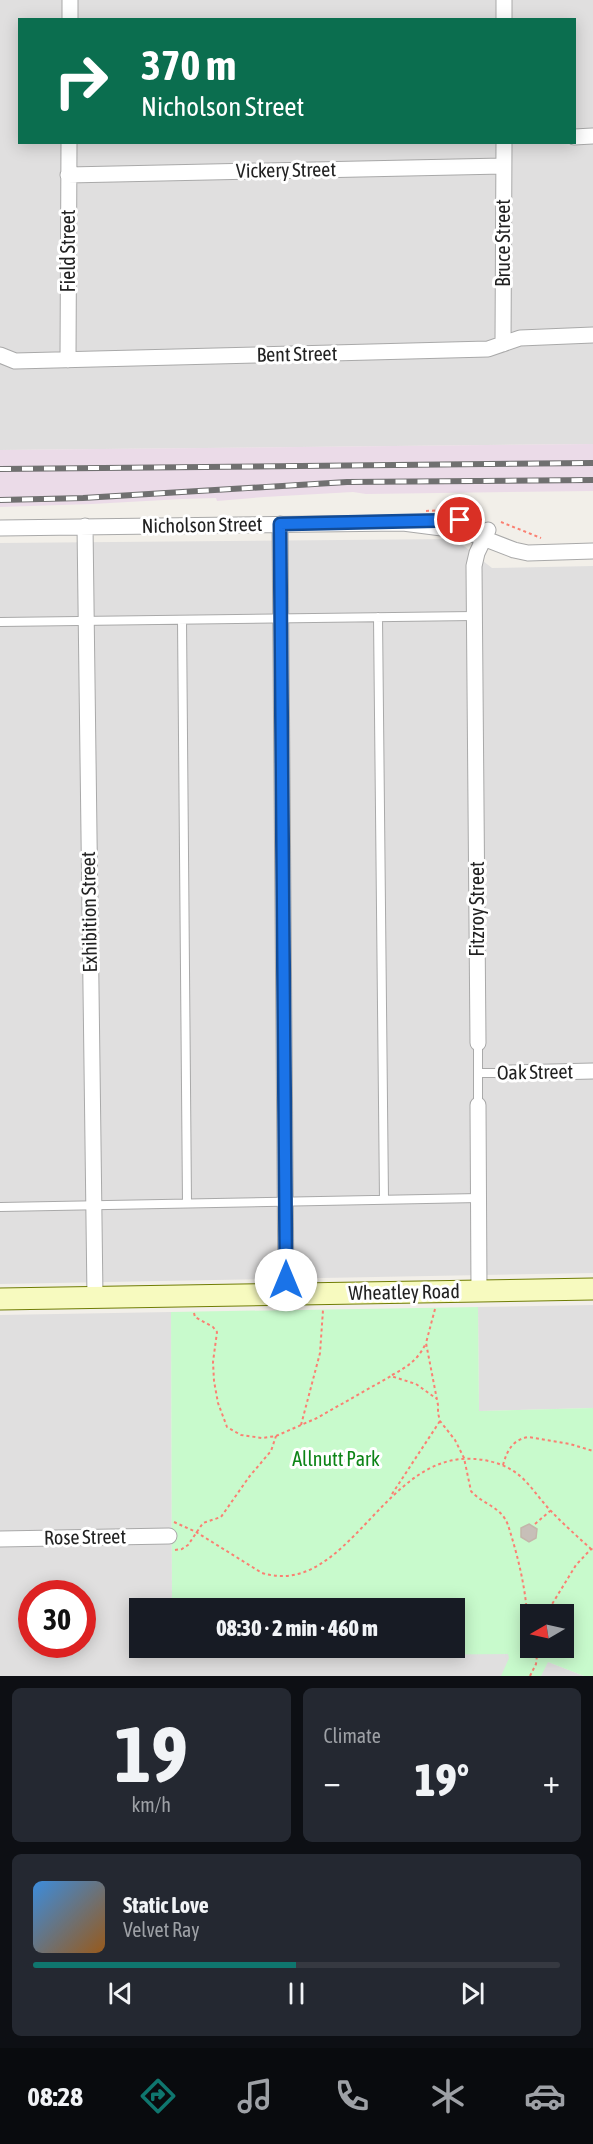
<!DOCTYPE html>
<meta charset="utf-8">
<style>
:root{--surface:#171b24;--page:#242831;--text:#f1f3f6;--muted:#9ea1a6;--line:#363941;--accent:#0f766e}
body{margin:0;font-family:"Asap Condensed",sans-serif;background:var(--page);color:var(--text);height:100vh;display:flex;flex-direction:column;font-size:22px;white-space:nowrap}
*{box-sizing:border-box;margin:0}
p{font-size:20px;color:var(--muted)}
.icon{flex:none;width:33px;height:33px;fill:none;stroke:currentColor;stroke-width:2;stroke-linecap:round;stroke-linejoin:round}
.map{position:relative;height:1676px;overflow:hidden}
.panel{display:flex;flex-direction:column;gap:12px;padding:12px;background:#0d0f14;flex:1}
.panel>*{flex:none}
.hud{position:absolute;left:18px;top:18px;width:558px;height:126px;border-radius:0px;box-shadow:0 3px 15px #0003;background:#0b6e4f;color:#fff;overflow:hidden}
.needle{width:39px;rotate:261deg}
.buttons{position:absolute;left:520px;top:1604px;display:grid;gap:12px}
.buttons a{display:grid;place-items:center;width:54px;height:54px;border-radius:0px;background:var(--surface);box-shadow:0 3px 15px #0003;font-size:30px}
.speed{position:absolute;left:18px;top:1580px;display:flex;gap:12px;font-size:30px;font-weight:700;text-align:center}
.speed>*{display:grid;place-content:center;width:78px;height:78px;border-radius:50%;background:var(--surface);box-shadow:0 3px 15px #0003;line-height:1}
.speed .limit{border:9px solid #d22;background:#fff;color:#111}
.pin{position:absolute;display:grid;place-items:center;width:51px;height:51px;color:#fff;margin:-26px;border:3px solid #fff;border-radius:50%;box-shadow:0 2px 6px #0007}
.me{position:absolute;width:66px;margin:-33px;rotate:0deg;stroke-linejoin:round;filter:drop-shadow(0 0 4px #0008)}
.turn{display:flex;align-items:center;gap:21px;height:126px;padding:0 24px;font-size:27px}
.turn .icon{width:78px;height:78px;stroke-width:2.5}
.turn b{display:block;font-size:42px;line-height:51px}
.big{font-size:45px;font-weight:800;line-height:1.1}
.panel .card{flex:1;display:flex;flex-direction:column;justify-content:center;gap:9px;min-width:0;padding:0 21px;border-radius:9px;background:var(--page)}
.panel .dial{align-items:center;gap:0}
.dial b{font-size:78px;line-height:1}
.song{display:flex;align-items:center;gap:18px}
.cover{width:72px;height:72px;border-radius:9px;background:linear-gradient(135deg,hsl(210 70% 55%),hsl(30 70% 35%))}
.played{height:6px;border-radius:3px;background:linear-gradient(90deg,var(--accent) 50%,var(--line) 50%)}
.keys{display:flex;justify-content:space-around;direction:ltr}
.heat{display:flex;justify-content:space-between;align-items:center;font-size:33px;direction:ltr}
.panel .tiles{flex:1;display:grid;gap:12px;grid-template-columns:1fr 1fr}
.card:last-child{grid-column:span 2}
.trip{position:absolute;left:129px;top:1598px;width:336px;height:60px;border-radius:0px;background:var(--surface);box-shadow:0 3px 15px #0003;font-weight:800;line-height:60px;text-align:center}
.tabs{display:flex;height:96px;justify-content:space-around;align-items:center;background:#090b0e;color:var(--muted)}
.tabs .icon{width:42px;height:42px}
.tabs .current{color:var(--accent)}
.tabs b{font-size:27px;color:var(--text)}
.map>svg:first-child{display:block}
.residential{fill:#e0dfdf;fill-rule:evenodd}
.industrial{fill:#ebdbe8}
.park{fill:#c8facc;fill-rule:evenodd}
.building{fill:#c7bfb8;stroke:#c4b6ab;stroke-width:1.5}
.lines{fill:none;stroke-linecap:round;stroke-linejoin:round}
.lane-casing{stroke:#a9a9a9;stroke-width:10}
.street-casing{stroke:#a9a9a9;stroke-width:17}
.secondary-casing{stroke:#707d05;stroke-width:23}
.path{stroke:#fa8072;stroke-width:2;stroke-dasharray:3 3;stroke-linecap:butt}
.lane{stroke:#fff;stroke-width:8}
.street{stroke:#fff;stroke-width:15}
.secondary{stroke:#f7fabf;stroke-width:21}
.rail-casing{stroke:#707070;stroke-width:6}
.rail{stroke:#fff;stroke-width:4;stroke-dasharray:11;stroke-linecap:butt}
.route-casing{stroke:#114b97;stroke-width:15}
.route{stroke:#1a73e8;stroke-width:10}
.labels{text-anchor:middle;stroke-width:6;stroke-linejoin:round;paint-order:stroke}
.street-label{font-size:20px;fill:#222;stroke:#fff}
.park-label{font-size:20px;fill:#0c8416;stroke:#fff}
</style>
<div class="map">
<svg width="593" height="1676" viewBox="0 0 593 1676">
<rect width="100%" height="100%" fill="#f2efe9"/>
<path class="residential" d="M 0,0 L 593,0 L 593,444 L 0,450 ZM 20,20 L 574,20 L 574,142 L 20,142 Z
M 455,539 L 492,568 L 593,566 L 593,1273 L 0,1284 L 0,543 Z
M 593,1305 L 593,1408 L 479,1411 L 478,1307 Z
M 171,1312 L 172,1608 L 140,1608 L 140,1647 L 172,1647 L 172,1657 L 541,1653 L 546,1661 L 584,1676 L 0,1676 L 0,1315 ZM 32,1593 L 82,1593 L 82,1644 L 32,1644 Z"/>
<path class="industrial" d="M 593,444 L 593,491 L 366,494 L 353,492 L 264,497 L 217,501 L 216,498 L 182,499 L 92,504 L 0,507 L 0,450 Z"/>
<path class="park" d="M 478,1307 L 479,1411 L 593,1408 L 593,1676 L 584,1676 L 548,1662 L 541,1676 L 501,1676 L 509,1658 L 508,1654 L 172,1657 L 172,1647 L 454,1647 L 454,1608 L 172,1608 L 171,1312 ZM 531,1614 L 564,1614 L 564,1647 L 531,1647 Z"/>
<path class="building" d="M 529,1524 L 537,1529 L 536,1538 L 529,1542 L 521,1537 L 521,1528 Z"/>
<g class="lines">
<defs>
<path id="lane" d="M 378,617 L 384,1200
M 182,620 L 187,1203
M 0,622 L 474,616
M 478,1043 L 478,1105
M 478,1073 L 510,1073
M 0,1207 L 479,1198"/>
<path id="street" d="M 504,0 L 504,20
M 70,20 L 70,0
M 574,137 L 593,136
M 68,175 L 503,166
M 503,344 L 504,142
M 0,355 L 15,361 L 488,349 L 520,338 L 593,335
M 68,360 L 69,142
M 280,524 L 286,1293
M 85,526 L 95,1297
M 0,528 L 403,523 L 465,531 L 514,550 L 528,553 L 593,551
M 478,1043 L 474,566 L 477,553 L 488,530
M 510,1073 L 593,1071
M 478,1105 L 479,1291
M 0,1539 L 169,1536"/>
<path id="secondary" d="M 0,1299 L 593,1289"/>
</defs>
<use href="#lane" class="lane-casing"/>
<use href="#street" class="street-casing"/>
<use href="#secondary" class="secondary-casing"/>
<path class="path" d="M 426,511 L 463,509 L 485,515
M 501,522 L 541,538
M 435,1309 L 426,1343 L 438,1405 L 438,1413 L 440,1421 L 455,1440 L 464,1458 L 471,1491 C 483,1505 501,1506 508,1525 C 516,1550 523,1577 526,1603 C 527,1612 523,1622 531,1629
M 194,1313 L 195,1317 L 213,1327 L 217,1332 L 213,1362 L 214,1381 L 218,1403 L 227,1427 L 241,1435 L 262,1438 L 276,1436 L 317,1418 L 391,1376 L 416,1384 L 437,1399
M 392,1375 C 407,1367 418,1360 426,1343
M 301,1425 L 320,1353 L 323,1310
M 503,1465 C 507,1451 512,1440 528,1437 L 570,1444 L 593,1451
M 392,1494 L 440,1421
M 174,1522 L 196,1532 L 262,1573 C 348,1599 384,1451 475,1459 C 487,1460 500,1463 510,1469 C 527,1478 538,1498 551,1511 C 563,1524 577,1536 591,1549
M 535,1524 L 550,1511
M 175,1550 L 182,1549 L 188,1545 L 203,1523 L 221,1517 L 249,1477 L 271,1451 L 276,1436
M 546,1614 L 576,1565 L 591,1549 L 593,1550
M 530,1676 L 536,1664 L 538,1647"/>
<use href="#lane" class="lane"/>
<use href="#street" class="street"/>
<use href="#secondary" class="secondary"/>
<defs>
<path id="rail" d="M 0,469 L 593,463
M 0,500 L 83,498 L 347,482 L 593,480"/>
</defs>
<use href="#rail" class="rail-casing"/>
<use href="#rail" class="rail"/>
</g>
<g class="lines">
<defs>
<path id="route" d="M 286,1280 L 280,524 L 460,520"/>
</defs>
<use href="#route" class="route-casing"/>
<use href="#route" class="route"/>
</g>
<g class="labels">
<g class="street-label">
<text transform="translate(286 170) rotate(-1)" y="7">Vickery Street</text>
<text transform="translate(503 243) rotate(-90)" y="7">Bruce Street</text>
<text transform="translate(68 251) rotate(-90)" y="7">Field Street</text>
<text transform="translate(297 354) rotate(-1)" y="7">Bent Street</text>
<text transform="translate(202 525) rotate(-1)" y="7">Nicholson Street</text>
<text transform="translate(477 909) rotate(-90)" y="7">Fitzroy Street</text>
<text transform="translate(89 912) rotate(-91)" y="7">Exhibition Street</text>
<text transform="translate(535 1072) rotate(-1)" y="7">Oak Street</text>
<text transform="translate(404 1292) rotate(-1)" y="7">Wheatley Road</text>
<text transform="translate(85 1537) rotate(-1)" y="7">Rose Street</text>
</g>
<g class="park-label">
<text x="336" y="1466">Allnutt Park</text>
</g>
</g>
</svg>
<div class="buttons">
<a><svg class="needle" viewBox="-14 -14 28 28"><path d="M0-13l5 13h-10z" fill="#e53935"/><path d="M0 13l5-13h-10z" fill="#9ea1a6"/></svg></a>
</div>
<div class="speed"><div class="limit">30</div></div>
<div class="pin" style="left:460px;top:520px;background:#d93025"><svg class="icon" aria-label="arrive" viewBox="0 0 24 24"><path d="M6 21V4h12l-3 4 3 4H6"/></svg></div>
<svg class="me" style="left:286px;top:1280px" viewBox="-20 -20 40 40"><circle r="19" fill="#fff"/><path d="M0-13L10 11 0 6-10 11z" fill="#1a73e8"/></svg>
<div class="trip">08:30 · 2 min · 460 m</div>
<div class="hud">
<div class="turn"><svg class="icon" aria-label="right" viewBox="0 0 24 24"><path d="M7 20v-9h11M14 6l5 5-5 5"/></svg><div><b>370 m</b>Nicholson Street</div></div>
</div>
</div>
<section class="panel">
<div class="tiles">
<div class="card dial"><b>19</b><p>km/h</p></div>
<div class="card"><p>Climate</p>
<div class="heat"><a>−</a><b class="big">19°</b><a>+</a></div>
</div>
<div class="card">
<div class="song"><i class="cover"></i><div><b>Static Love</b><p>Velvet Ray</p></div></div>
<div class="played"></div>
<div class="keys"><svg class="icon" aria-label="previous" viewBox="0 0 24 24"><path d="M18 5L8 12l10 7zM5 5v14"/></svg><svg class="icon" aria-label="pause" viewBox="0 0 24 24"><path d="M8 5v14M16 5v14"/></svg><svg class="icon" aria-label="next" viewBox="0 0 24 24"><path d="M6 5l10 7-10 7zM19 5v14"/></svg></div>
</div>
</div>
</section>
<nav class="tabs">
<b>08:28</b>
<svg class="icon current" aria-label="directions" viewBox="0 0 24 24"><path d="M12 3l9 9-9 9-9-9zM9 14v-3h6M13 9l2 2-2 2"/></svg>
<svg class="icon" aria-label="music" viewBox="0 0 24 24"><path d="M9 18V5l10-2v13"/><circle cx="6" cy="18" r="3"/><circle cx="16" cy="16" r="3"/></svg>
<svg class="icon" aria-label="phone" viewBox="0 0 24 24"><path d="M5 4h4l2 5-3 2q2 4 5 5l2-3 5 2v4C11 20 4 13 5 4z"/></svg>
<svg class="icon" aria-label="climate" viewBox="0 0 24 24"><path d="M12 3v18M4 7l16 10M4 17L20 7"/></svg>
<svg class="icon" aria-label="car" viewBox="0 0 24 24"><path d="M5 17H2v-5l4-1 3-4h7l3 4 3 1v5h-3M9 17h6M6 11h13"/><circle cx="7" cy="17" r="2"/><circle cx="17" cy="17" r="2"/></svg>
</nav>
